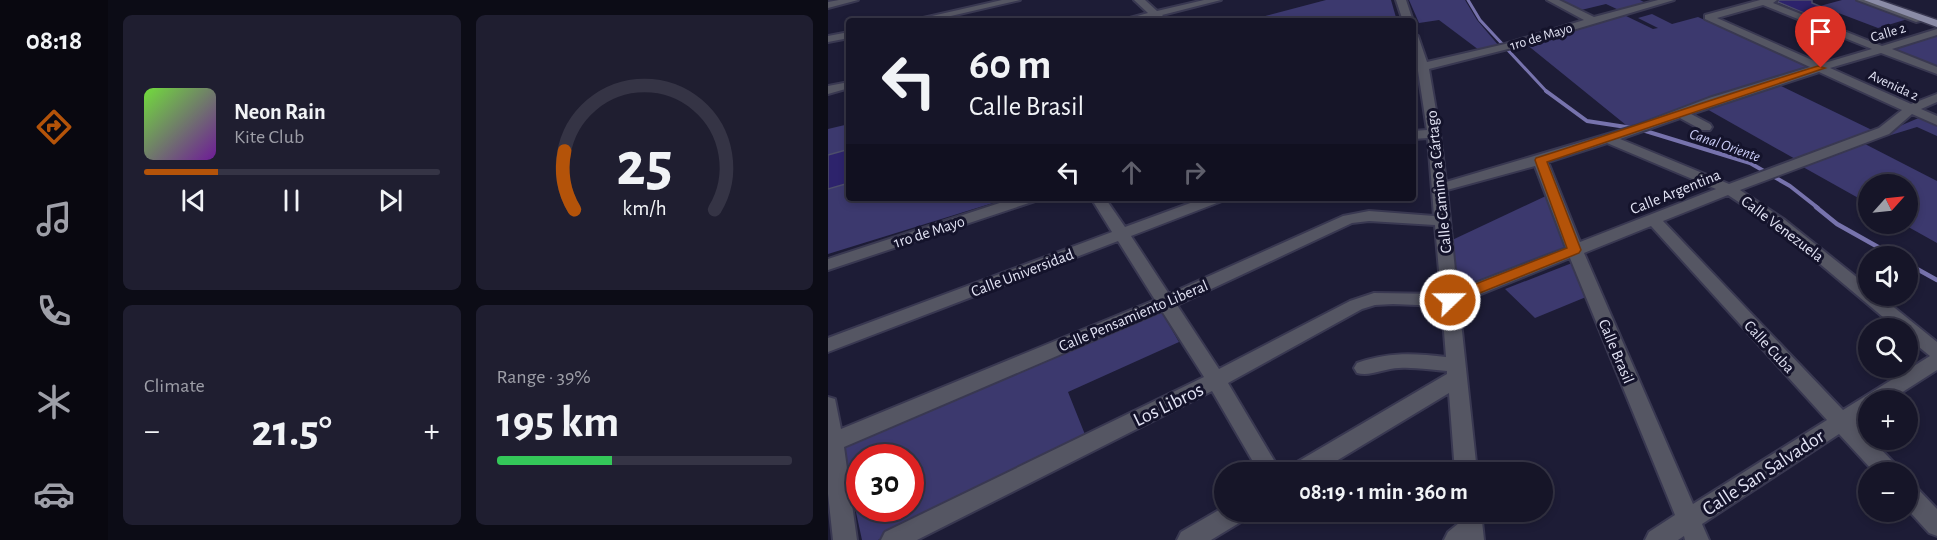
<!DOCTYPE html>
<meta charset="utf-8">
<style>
:root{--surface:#161528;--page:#1f1e30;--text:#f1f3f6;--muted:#9e9fa8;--line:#353445;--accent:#b45309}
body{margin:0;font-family:"Alegreya Sans",sans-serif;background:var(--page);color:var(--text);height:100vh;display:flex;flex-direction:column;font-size:22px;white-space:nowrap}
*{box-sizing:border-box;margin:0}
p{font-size:20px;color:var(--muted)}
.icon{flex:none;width:33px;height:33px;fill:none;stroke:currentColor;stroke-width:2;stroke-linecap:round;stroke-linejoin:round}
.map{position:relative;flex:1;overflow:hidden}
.drawer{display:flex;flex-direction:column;gap:15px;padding:15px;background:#0c0c16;width:720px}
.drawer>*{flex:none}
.top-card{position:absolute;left:18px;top:18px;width:570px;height:183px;border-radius:6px;box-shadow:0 3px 9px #0003,0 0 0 2px var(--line);background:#161528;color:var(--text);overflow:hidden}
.needle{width:39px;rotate:63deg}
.fabs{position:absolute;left:1030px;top:174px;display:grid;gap:12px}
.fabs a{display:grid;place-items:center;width:60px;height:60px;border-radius:50%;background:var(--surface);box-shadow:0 3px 9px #0003,0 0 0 2px var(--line);font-size:30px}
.speed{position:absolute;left:18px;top:444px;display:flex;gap:12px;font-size:30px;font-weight:700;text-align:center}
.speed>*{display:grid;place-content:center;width:78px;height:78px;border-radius:50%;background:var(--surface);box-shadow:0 3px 9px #0003,0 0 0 2px var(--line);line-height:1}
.speed .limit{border:9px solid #d22;background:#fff;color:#111}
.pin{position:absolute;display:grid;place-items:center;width:51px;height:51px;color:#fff;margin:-62px -26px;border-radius:50% 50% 50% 0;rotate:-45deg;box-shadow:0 0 6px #0007}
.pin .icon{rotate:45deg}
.me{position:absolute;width:66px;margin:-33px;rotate:68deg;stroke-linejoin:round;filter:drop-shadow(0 0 4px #0008)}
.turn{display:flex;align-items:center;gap:21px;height:126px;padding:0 24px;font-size:27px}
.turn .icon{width:78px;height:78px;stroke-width:2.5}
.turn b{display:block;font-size:42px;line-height:51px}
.lanes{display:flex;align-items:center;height:57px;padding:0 24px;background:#0003;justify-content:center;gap:30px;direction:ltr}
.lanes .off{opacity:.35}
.big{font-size:45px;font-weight:700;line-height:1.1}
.drawer .tile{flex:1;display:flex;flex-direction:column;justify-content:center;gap:9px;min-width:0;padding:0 21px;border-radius:9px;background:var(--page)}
.drawer .dial{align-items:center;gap:0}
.dial svg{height:156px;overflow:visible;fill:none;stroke:var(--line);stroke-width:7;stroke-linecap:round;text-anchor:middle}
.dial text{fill:var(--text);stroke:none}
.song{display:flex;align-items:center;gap:18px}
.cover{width:72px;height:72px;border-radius:9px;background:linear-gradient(135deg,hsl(100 70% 55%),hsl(280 70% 35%))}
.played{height:6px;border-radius:3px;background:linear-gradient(90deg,var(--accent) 25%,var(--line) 25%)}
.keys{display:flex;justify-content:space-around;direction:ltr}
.heat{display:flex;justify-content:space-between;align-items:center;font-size:33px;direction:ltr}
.charge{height:9px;border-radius:4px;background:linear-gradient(90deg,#34c759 39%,var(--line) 0)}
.drawer .tiles{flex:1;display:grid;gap:15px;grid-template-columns:repeat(2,1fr)}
.trip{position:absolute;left:386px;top:462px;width:339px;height:60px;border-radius:30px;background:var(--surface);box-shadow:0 3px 9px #0003,0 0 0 2px var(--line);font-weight:700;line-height:60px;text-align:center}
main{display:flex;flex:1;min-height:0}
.menu{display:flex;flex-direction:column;width:108px;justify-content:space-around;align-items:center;background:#090810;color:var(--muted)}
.menu .icon{width:42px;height:42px}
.menu .selected{color:var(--accent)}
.menu b{font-size:27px;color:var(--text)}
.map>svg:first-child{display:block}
.green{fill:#3c396e;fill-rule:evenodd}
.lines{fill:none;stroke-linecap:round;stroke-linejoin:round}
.stream-far2{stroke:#7773ad;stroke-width:3}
.stream-far1{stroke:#7773ad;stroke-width:4}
.stream{stroke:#7773ad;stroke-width:4.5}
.building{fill:#2d236c;stroke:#4d4e6b;stroke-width:1.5}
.street-casing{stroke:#393851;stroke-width:4}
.primary-casing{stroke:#393851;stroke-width:3}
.street{fill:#555663;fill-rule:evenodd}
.primary{fill:#8b8ca7;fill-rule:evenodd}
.route{fill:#b45309;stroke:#753606;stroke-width:1.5}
.labels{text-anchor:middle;stroke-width:6;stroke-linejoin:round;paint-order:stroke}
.far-street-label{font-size:14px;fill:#e2e3f4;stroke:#14132b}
.far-water-label{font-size:15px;font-style:italic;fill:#cccef9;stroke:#14132b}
.street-label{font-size:16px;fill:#e2e3f4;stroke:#14132b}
.near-street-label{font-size:20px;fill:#e2e3f4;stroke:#14132b}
</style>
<main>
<nav class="menu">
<b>08:18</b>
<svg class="icon selected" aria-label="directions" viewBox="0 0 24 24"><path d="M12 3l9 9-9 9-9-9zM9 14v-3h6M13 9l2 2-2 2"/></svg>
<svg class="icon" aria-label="music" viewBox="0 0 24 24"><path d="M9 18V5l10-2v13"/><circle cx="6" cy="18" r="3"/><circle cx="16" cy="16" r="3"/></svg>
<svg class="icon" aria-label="phone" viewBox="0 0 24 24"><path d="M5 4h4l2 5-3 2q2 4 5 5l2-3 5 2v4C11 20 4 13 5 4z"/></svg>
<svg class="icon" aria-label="climate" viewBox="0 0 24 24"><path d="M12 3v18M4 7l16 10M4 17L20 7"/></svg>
<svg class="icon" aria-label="car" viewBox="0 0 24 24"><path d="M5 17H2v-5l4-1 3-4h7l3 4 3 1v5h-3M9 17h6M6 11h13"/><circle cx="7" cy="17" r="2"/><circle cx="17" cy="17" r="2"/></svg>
</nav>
<section class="drawer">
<div class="tiles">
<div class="tile">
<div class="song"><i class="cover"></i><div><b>Neon Rain</b><p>Kite Club</p></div></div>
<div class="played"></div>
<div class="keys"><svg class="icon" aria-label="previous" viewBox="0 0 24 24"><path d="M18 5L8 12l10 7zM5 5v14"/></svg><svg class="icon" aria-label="pause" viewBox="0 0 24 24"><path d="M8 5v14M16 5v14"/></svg><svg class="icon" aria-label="next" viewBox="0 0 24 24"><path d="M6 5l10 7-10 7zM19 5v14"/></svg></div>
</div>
<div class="tile dial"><svg viewBox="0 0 100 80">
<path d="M14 69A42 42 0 1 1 86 69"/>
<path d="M14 69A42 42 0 0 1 9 39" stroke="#b45309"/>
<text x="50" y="56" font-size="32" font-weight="700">25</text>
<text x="50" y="72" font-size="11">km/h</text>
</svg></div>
<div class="tile"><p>Climate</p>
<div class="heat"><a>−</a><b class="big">21.5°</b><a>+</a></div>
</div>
<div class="tile"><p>Range · 39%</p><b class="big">195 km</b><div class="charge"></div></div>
</div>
</section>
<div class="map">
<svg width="1109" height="540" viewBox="0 0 1109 540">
<rect width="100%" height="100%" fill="#1d1c36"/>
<path class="green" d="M 498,0 L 563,0 L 569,21 L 418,21 Z
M 581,0 L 637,0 L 649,20 L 671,46 L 651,50 L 611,20 L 591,23 Z
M 727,0 L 812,0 L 820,4 L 793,11 L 778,4 L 749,11 Z
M 1014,0 L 1031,0 L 1083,18 L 1050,28 L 992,6 Z
M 824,14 L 844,24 L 870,17 L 980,66 L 822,129 L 798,125 L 698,44 L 796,15 L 825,29 L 830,28 L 810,18 Z
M 1109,34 L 1109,69 L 1062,50 Z
M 951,85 L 1046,131 L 969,160 L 877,108 Z
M 1093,117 L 1109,124 L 1109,136 L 1089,127 L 1063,135 L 1060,131 Z
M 21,124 L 21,198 L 163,198 L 165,203 L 0,254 L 0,129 Z
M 1037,144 L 1109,181 L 1109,243 L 1075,224 L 1080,224 L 1080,184 L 1041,184 L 1041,204 L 975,167 Z
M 720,195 L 741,248 L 626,293 L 622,241 Z
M 744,263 L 758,297 L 707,318 L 677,289 Z
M 333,311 L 351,342 L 240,392 L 258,437 L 50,540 L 34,540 L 13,443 ZM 32,458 L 82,458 L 82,508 L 32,508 Z"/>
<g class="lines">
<path class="stream-far2" d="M 640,0 L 652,20 L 719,92"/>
<path class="stream-far1" d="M 718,91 L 759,121 L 811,129 L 922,163 L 962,186 L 990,208"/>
<path class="stream" d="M 988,207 L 1009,224 L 1066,256
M 1080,264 L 1109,280"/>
</g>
<path class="building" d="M 951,0 L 984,0 L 984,3 L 999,9 L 978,14 L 950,2 Z
M 18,150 L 21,183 L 0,189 L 0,155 Z"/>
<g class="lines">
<defs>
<path id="street" d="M 11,0 L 30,0 L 0,8 L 0,2 Z
M 174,0 L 192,0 L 101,21 L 82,21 Z
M 306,0 L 317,0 L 329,11 L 376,0 L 393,0 L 334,15 L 337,18 L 332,21 L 325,17 L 309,21 L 291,21 L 320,13 Z
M 568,0 L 578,0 L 585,21 L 575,21 Z
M 719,0 L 731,0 L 766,17 L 830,0 L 846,0 L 684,48 L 601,69 L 612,134 L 618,182 L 807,126 L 881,98 L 982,67 L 877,19 L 877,15 L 932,0 L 949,0 L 945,3 L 1054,46 L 1109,29 L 1109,35 L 1064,49 L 1109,67 L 1109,74 L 1053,53 L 1002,68 L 1083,104 L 1109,94 L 1109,102 L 1093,109 L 1109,116 L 1109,125 L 1084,114 L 1061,134 L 912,190 L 957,220 L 1041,287 L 1041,296 L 1052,296 L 1109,342 L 1109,370 L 1062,400 L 1041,400 L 1041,414 L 1028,423 L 1068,465 L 1071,472 L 1046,472 L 1011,434 L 874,524 L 881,540 L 857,540 L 856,536 L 850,540 L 817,540 L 821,532 L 847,515 L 742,258 L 631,303 L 649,472 L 627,472 L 621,393 L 490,472 L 461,472 L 464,465 L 619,374 L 619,371 C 603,370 587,367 571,368 C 557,368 542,377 529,373 L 526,368 L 529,363 C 559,352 586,353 618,357 L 614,306 L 565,304 L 547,305 L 534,309 L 400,383 L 453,472 L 431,472 L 384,391 L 89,540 L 53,540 L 57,532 L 376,377 L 334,311 L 16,447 L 29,540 L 5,540 L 0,494 L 0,397 L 7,399 L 13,429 L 327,300 L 290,241 L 0,352 L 0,338 L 284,232 L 263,198 L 277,198 L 297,227 L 376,198 L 396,198 L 394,201 L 303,236 L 341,294 L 515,216 L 541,211 L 606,216 L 600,138 L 585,139 L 585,131 L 599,130 L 590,71 L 585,72 L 585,66 L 589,65 L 585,52 L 585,33 L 590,36 L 599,62 L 677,44 L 756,20 ZM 935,5 L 1044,49 L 993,64 L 889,18 ZM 991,72 L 1074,110 L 1051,128 L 901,184 L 792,139 L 852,118 L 874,130 L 882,130 L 884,127 L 882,124 L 863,114 ZM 779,143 L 888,189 L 752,242 L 720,162 ZM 707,166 L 738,248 L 629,290 L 619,190 ZM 900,195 L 947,226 L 1068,328 L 1080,328 L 1080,338 L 1102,356 L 1015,410 L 835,221 ZM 541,221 L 607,225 L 613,294 L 546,293 L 522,301 L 391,369 L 349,305 L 524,223 ZM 823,226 L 999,420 L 865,504 L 756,253 Z
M 1029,0 L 1043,0 L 1096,20 L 1088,22 Z
M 21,32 L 21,38 L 0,42 L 0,36 Z
M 21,82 L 21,88 L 0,94 L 0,86 Z
M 187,198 L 209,198 L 207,201 L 0,270 L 0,259 Z
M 1080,484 L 1088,487 L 1109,509 L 1109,536 L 1101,533 L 1080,510 Z
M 396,507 L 396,512 L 419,512 L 416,520 L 383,540 L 349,540 L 353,532 Z
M 631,512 L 653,512 L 656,540 L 616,540 L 620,532 L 631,523 Z"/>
<path id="primary" d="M 1036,0 L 1051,0 L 1109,20 L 1109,27 Z"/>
</defs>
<use href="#street" class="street-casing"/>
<use href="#primary" class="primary-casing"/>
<use href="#street" class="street"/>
<use href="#primary" class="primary"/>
</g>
<path class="route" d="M 990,66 L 997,68 L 719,162 L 753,250 L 751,253 L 627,303 L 617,303 L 615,300 L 617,296 L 739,248 L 707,160 L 708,158 C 802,128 895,95 990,66 Z"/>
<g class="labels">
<g class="far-street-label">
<text transform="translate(1060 32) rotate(-17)" y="5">Calle 2</text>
<text transform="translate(713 36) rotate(-17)" y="5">1ro de Mayo</text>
<text transform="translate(1066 85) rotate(25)" y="5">Avenida 2</text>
</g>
<g class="far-water-label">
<text transform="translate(897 145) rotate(19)" y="5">Canal Oriente</text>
</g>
<g class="street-label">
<text transform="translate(610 182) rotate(-96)" y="6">Calle Camino a Cártago</text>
<text transform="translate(847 191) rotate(-22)" y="6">Calle Argentina</text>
<text transform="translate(955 228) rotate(37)" y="6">Calle Venezuela</text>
<text transform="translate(101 231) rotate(-18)" y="6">1ro de Mayo</text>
<text transform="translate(194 272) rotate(-21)" y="6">Calle Universidad</text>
<text transform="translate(305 315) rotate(-23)" y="6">Calle Pensamiento Liberal</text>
<text transform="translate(942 346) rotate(47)" y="6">Calle Cuba</text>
<text transform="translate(789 351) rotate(67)" y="6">Calle Brasil</text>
</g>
<g class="near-street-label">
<text transform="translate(340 404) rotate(-26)" y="7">Los Libros</text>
<text transform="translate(935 472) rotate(-33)" y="7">Calle San Salvador</text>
</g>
</g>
</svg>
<div class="fabs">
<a><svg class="needle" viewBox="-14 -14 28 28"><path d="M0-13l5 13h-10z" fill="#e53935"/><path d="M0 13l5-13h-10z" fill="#9e9fa8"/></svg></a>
<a><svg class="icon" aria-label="sound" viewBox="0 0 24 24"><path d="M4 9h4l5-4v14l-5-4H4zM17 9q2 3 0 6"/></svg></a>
<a><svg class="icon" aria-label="search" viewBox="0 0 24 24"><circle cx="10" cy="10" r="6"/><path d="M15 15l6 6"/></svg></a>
<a>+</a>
<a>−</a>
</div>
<div class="speed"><div class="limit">30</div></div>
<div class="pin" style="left:993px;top:68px;background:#d93025"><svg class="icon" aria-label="arrive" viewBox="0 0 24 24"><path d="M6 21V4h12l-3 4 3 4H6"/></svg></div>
<svg class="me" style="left:622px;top:300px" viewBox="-20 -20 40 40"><circle r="17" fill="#b45309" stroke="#fff" stroke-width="3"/><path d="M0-11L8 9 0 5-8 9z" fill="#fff"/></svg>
<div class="trip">08:19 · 1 min · 360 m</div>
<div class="top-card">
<div class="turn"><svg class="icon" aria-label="left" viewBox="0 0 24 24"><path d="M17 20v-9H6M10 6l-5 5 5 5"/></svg><div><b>60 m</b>Calle Brasil</div></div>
<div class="lanes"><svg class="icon" aria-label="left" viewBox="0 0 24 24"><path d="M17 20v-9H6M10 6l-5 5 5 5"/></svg><svg class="icon off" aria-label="ahead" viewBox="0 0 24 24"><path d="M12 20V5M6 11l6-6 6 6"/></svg><svg class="icon off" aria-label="right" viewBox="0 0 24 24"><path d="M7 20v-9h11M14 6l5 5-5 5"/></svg></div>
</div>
</div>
</main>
